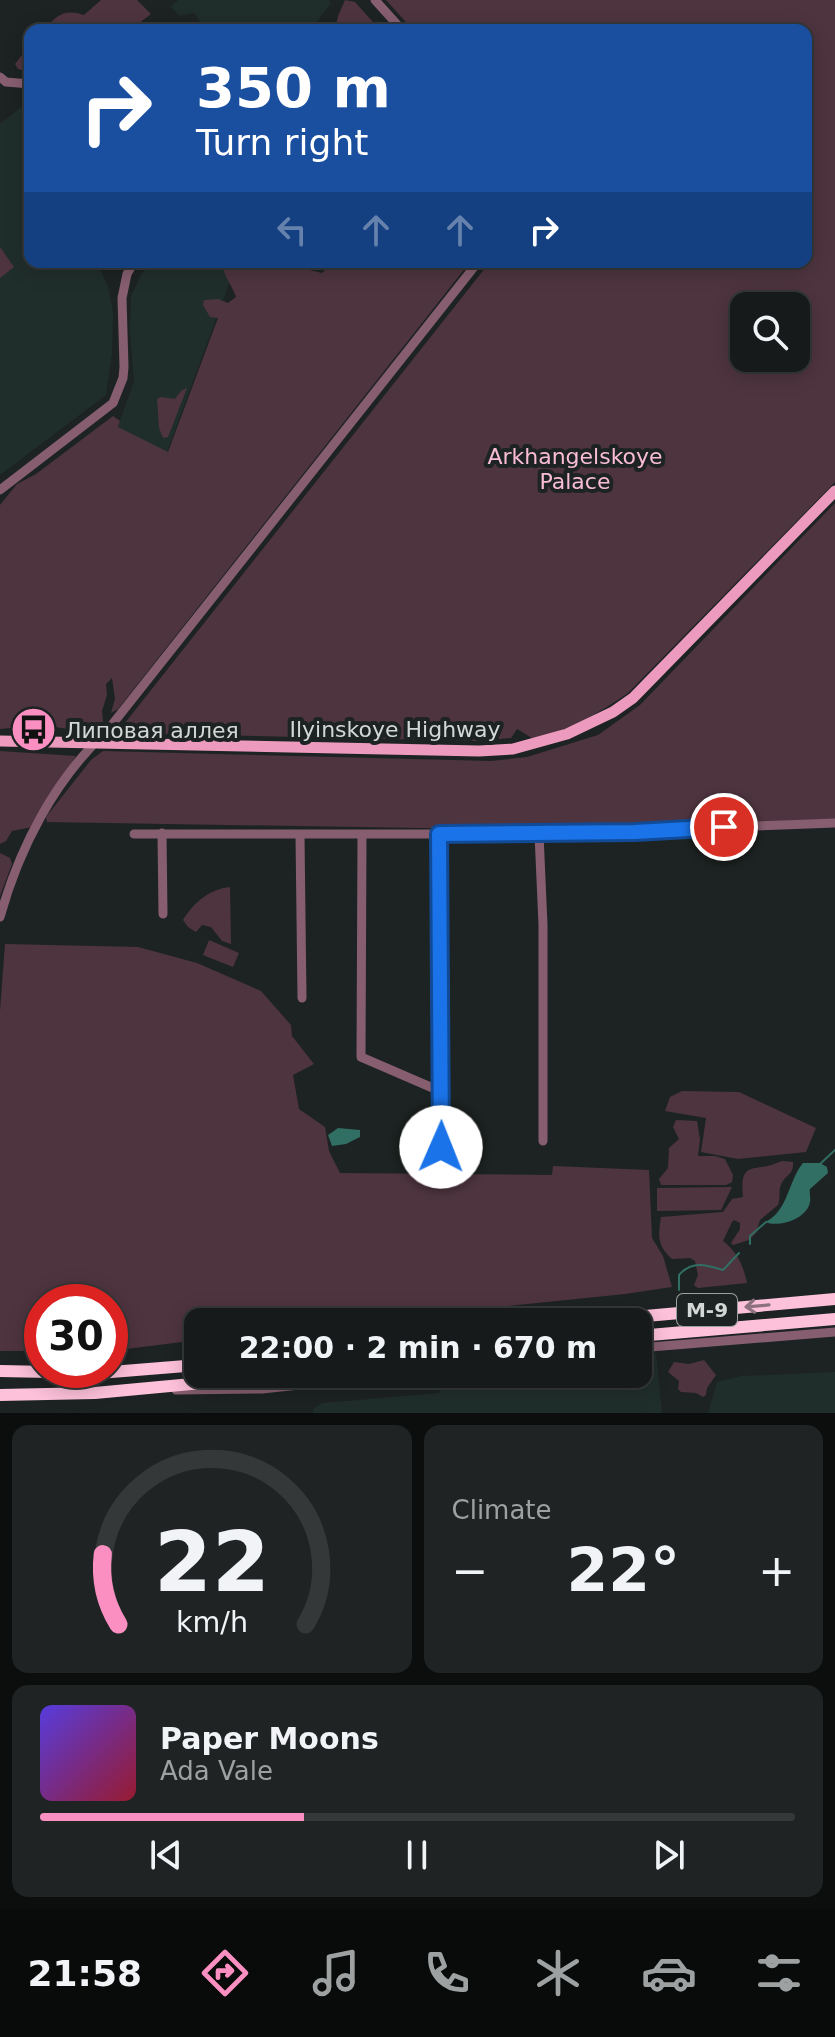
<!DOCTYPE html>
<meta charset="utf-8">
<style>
:root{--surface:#161a1a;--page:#1f2323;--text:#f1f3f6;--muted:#9ea1a2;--line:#353839;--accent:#fc8fc1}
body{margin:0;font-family:"DejaVu Sans",sans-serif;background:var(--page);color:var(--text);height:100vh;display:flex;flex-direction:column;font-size:30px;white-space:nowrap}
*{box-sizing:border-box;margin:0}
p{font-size:26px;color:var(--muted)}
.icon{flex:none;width:44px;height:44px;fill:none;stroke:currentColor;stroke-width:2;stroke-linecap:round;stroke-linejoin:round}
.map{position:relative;height:1413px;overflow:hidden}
.panel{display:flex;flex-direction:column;gap:12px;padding:12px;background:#0c0e0e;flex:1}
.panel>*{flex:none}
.hud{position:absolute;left:24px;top:24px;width:788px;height:244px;border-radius:16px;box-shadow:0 4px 20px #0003,0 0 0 2px var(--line);background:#1a4fa0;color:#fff;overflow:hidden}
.fabs{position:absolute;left:730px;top:292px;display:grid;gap:16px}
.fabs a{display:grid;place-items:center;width:80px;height:80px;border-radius:16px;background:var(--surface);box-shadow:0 4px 20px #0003,0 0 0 2px var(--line);font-size:40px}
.speed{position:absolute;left:24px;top:1284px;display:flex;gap:16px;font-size:40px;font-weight:700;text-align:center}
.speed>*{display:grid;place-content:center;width:104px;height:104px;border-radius:50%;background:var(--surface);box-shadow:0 4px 20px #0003,0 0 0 2px var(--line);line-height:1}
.speed .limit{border:12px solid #d22;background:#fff;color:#111}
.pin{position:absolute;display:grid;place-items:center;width:68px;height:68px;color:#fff;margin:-34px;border:4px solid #fff;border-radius:50%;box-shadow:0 2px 8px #0007}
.me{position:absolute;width:88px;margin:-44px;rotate:1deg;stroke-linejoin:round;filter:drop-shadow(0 0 6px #0008)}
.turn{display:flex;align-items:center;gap:28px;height:168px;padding:0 40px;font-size:36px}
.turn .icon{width:104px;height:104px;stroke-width:2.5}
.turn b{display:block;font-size:56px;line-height:68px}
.lanes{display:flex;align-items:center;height:76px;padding:0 40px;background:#0003;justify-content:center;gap:40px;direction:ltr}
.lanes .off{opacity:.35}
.big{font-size:60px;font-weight:700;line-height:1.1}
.panel .tile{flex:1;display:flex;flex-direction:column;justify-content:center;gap:12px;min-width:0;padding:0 28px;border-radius:16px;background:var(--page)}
.panel .dial{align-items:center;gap:0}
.dial svg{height:208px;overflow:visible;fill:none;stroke:var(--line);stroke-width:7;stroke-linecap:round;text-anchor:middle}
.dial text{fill:var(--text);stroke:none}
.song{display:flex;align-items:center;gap:24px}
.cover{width:96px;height:96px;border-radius:12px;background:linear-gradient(135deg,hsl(250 70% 55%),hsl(350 70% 35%))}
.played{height:8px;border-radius:4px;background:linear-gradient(90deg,var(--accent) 35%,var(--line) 35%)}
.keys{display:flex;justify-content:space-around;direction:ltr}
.heat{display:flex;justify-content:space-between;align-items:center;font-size:44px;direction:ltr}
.panel .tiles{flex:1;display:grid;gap:12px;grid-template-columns:1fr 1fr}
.tile:last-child{grid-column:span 2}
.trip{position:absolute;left:184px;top:1308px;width:468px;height:80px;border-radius:16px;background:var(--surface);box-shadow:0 4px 20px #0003,0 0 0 2px var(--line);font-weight:700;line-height:80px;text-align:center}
.menu{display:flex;height:128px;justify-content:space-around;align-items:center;background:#090a0a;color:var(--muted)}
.menu .icon{width:56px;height:56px}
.menu .active{color:var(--accent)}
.menu b{font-size:36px;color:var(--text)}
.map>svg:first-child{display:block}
.built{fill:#202e2b}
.green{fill:#4e343f;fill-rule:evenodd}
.water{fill:#316e63}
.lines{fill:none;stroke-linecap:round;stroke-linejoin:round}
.stream{stroke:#316e63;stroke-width:2}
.minor{stroke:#865e6f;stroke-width:9}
.major{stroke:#ec9abe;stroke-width:11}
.highway{stroke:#fdc1da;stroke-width:12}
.oneway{stroke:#8d727e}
.route-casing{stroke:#114b97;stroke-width:20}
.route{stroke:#1a73e8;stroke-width:14}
.labels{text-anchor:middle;stroke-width:8;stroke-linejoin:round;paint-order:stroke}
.shield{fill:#1d2322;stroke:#9ca1a0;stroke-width:2}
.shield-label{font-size:20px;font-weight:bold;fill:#d3d7d6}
.park-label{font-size:22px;fill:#f9bcd5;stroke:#1d2322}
.street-label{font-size:22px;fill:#d3d7d6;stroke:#1d2322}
.poi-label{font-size:22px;fill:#d3d7d6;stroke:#1d2322;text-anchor:start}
</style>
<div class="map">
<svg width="835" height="1413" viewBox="0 0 835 1413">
<rect width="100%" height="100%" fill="#1d2322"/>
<path class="built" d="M 178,0 L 329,0 L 331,3 L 311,30 L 206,30 L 194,13 L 179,16 L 171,6 Z
M 30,100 L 30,262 L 109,262 L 100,269 L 108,286 L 113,313 L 112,354 L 106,395 L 0,475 L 0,124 Z
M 153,262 L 237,262 L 167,452 L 118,427 L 134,381 L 130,332 L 131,297 L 141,274 Z
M 642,1351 L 656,1353 L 662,1413 L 313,1413 L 313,1409 L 322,1403 L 439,1393 L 441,1374 L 638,1374 L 638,1352 Z
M 835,1372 L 835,1413 L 708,1413 L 717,1382 L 742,1376 Z"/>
<path class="green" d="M 101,0 L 137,0 L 151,14 L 130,30 L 45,30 C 57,14 65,9 84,15 Z
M 345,0 L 355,2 L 380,30 L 335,30 L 338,16 Z
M 386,0 L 835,0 L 835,482 L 628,693 C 599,713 567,732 532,738 L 517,729 L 511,738 L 480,741 L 117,733 L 490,262 L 806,262 L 806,30 L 413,30 ZM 744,306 L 796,306 L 796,358 L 744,358 Z
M 30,45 L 30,72 L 18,69 L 15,64 Z
M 0,247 L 14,267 L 0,278 Z
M 222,262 L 277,262 L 322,273 L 333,262 L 470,262 L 118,709 L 111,713 L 115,699 L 112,678 L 106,684 L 107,695 L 102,711 L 104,732 L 92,733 L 43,725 L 0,729 L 0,505 L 17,484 L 36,474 L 113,416 L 120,421 L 118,427 L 168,452 L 218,318 L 210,317 L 203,305 L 204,300 L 218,299 L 228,303 L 236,297 C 232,285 222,274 222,262 Z
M 187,388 L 168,437 L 163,438 L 159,428 L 157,399 L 161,397 L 175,399 L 181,391 Z
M 835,503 L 835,820 L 541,830 L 47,822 L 46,817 L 91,760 L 103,751 L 491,761 L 527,757 L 598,735 L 640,705 Z
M 0,751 L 76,756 L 32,827 L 12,831 L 6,841 L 0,844 Z
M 0,853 L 10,858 L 12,864 L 0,896 Z
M 230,887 L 231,944 L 222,941 L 211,927 L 202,925 L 196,932 L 188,927 L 183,920 C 194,902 210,889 230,887 Z
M 209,940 L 239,953 L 233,967 L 203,955 Z
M 5,944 L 138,947 L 197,963 L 261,991 L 291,1025 L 292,1036 L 314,1064 L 293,1075 L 299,1109 L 325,1127 L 329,1151 L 340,1173 L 552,1175 L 553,1166 L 649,1170 L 652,1238 L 663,1256 L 672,1287 L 625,1294 L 353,1322 L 198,1322 L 198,1340 L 110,1351 L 110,1302 L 42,1302 L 42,1351 L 0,1351 L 0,1011 Z
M 682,1091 L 739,1092 L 816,1128 L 806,1152 L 738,1159 L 701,1152 L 706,1118 L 665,1111 L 670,1097 Z
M 676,1120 L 697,1121 L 700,1139 L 698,1156 L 715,1156 L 725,1159 L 733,1175 L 732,1182 L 726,1185 L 661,1185 L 659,1179 L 668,1168 L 669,1148 L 679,1139 L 673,1127 Z
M 782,1161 L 793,1162 C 794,1176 785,1174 781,1185 C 778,1191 781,1197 778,1205 L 760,1220 L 756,1233 L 749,1240 L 733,1245 L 731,1243 L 740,1229 L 740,1223 L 734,1220 L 732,1222 L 723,1241 C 738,1253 743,1265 747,1283 L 698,1288 L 694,1285 L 698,1275 L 695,1261 L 690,1258 L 672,1259 C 657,1246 658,1235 661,1217 L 723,1212 L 732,1199 L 743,1197 C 739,1158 755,1174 782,1161 Z
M 732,1187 L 721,1210 L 657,1211 L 657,1188 Z
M 704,1360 L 716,1375 L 707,1388 L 706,1395 L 703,1397 L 696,1393 L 681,1392 L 678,1389 L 679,1381 L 668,1372 L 674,1362 L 689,1364 Z"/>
<path class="water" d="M 338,1128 L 360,1130 L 360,1137 L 346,1144 L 332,1146 L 328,1135 Z
M 803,1163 L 820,1163 L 827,1167 L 828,1173 L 810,1189 C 809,1193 811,1198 810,1202 C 807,1219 779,1228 765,1222 C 788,1212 788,1181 803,1163 Z"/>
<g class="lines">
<path class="stream" d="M 819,1165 L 835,1150
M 750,1244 L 750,1236 L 766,1222
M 679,1290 L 679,1275 C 692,1260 707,1265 723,1270 L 739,1253"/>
<path class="minor" d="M 375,0 L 402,30
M 0,77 L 6,82 L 30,84
M 0,490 L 113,403 L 123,378 L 124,367 L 122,298 L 127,274 L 134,262
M 162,833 L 163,914
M 134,834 L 539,834 L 835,823
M 439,834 L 441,1147
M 539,834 L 543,925 L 543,1141
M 300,835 L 302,998
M 362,835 L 361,1057 L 442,1092
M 0,917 C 19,849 54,780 107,731 L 478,262
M 638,1348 L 835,1332
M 176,1390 L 262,1389 L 400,1374"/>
<path class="major" d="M 0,741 L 479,751 L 513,749 L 567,734 L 613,712 L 633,698 L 835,491"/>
<path class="highway" d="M 579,1322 L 835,1299
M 638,1336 L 835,1319
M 0,1371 L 99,1373 L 198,1365
M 0,1395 L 95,1393 L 298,1374"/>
</g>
<defs><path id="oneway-shaft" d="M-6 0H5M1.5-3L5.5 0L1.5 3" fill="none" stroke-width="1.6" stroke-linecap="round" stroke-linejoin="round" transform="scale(2)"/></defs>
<use class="oneway" href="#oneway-shaft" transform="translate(757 1306) rotate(175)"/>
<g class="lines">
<defs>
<path id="route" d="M 441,1147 L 439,834 L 635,832 L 724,827"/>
</defs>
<use href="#route" class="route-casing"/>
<use href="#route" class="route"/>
</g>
<defs>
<symbol id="bus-disc" viewBox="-11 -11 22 22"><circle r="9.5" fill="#fc8fc1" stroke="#1d2322"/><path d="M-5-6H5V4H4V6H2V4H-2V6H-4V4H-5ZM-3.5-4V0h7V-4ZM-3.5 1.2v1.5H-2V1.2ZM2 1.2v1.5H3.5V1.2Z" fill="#111"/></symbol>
</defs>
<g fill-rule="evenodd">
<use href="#bus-disc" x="8" y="704" width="51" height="51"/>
</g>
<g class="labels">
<rect class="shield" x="677" y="1294" width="60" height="32" rx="6"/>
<g class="shield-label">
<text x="707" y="1317">М-9</text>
</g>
<g class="park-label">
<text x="575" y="464">Arkhangelskoye<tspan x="575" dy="25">Palace</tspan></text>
</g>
<g class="street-label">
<text x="395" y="737">Ilyinskoye Highway</text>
</g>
<g class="poi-label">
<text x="65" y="738">Липовая аллея</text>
</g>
</g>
</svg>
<div class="fabs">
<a><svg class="icon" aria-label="search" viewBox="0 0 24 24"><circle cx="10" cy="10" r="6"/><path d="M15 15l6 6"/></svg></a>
</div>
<div class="speed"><div class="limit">30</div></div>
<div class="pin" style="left:724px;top:827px;background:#d93025"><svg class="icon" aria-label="arrive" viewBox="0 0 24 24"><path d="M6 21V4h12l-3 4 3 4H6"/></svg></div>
<svg class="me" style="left:441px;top:1147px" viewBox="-20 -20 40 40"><circle r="19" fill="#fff"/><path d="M0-13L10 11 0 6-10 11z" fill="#1a73e8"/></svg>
<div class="trip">22:00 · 2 min · 670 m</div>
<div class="hud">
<div class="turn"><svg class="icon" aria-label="right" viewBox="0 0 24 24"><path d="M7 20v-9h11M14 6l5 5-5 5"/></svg><div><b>350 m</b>Turn right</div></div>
<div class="lanes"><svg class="icon off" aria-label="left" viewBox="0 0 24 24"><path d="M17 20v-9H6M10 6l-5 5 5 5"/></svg><svg class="icon off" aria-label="ahead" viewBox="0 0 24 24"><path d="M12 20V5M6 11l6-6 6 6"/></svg><svg class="icon off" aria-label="ahead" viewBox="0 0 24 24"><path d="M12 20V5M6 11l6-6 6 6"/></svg><svg class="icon" aria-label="right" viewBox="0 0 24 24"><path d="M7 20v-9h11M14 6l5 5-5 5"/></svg></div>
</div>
</div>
<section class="panel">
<div class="tiles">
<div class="tile dial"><svg viewBox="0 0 100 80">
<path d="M14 69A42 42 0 1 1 86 69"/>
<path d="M14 69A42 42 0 0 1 8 42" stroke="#fc8fc1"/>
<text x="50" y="56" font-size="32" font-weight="700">22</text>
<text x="50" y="72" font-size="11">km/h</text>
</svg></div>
<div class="tile"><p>Climate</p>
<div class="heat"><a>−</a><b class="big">22°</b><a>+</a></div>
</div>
<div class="tile">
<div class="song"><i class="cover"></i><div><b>Paper Moons</b><p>Ada Vale</p></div></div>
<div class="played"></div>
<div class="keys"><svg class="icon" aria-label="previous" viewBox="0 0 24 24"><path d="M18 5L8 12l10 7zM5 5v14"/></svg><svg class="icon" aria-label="pause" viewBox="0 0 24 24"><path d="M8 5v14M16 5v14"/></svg><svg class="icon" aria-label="next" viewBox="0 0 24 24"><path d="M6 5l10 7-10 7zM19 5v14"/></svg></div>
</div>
</div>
</section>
<nav class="menu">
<b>21:58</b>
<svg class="icon active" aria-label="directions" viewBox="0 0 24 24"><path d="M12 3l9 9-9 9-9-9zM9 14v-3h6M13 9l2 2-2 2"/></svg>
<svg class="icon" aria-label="music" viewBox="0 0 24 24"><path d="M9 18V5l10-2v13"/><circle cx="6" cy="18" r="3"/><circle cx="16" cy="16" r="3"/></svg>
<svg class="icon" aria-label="phone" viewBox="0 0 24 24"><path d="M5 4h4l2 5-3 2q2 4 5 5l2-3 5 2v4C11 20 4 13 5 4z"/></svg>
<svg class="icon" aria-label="climate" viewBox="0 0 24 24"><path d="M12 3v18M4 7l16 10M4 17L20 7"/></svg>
<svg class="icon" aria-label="car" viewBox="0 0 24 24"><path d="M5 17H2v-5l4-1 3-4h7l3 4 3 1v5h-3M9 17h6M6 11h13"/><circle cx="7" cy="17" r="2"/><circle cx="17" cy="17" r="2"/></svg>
<svg class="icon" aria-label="filters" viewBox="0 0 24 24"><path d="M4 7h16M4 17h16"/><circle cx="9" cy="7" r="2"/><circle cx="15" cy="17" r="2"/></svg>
</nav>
